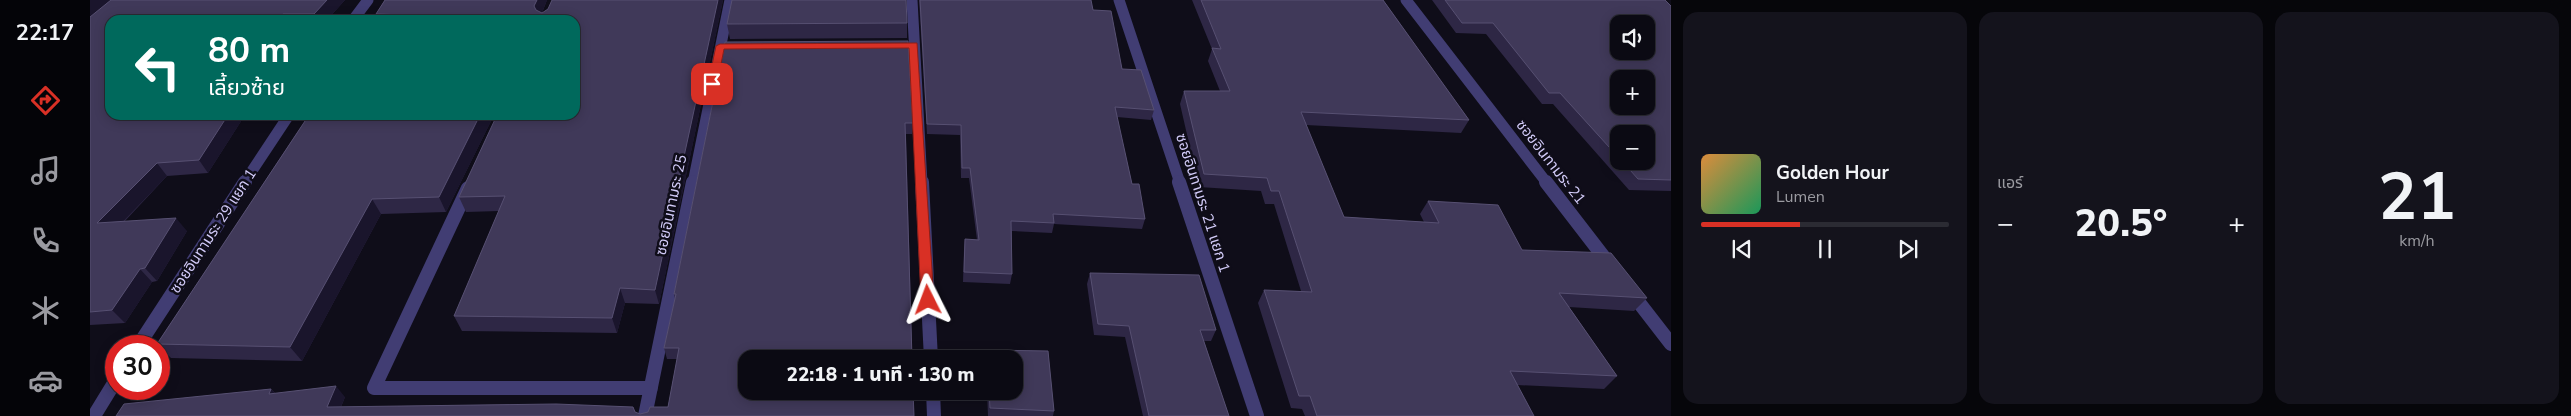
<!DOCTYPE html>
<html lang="th">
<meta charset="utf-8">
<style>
:root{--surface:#0b0a13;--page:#14131c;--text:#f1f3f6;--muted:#9a9aa0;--line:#2b2b33;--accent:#d93025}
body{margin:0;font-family:"Nunito Sans","Noto Sans Thai",sans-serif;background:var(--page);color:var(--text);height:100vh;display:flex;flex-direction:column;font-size:19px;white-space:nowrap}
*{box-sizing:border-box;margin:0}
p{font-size:16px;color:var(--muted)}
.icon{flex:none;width:28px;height:28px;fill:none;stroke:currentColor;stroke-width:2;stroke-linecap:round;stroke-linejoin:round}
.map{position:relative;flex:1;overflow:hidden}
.sheet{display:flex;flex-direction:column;gap:12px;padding:12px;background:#06060a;width:900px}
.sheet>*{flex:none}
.top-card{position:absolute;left:15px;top:15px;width:475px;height:105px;border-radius:15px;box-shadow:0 2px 12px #0003,0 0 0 1px var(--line);background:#00695c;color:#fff;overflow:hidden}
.buttons{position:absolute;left:1520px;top:15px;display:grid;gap:10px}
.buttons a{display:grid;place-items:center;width:45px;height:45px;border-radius:10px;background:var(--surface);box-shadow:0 2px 12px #0003,0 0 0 1px var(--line);font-size:25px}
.speed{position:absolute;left:15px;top:335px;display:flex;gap:10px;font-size:25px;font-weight:700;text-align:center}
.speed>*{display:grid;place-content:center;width:65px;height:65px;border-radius:50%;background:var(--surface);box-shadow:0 2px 12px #0003,0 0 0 1px var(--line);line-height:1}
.speed .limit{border:8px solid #d22;background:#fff;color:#111}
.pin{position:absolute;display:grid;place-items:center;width:42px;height:42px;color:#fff;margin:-21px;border-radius:10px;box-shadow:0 2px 8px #0006}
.me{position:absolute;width:55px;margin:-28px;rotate:357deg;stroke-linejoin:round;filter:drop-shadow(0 0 4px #0008)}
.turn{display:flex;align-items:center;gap:18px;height:105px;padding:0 20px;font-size:22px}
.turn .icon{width:65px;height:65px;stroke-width:2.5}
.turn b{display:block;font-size:35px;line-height:42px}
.big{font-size:38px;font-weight:800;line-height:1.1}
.sheet .tile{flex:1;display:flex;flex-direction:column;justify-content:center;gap:8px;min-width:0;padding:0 18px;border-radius:15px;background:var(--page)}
.sheet .dial{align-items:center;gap:0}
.dial b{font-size:65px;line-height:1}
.song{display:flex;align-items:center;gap:15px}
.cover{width:60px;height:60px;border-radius:8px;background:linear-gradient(135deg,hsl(30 70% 55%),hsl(150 70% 35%))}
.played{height:5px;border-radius:2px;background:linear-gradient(90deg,var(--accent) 40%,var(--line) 40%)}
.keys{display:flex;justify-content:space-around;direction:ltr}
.heat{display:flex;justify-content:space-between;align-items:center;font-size:28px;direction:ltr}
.sheet .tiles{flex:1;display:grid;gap:12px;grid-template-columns:repeat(3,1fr)}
.trip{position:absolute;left:648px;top:350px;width:285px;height:50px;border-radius:15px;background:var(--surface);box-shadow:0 2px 12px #0003,0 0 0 1px var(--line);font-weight:800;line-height:50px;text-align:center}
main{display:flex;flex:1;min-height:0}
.tab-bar{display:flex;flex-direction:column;width:90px;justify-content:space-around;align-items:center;background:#040408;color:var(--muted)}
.tab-bar .icon{width:35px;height:35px}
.tab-bar .active{color:var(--accent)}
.tab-bar b{font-size:22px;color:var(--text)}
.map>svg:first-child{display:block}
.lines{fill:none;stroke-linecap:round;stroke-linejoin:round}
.street-far1{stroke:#413d73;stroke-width:11}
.street{stroke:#413d73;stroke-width:14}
.wall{fill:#2e2745;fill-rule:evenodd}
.shaded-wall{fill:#1a152c}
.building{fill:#403959;stroke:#575072;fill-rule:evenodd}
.route{fill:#d93025;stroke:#8d1f18}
.labels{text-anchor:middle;stroke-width:5;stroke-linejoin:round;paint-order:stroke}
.street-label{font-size:15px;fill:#d2cbf8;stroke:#0f0d19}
</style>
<main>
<nav class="tab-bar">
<b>22:17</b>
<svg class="icon active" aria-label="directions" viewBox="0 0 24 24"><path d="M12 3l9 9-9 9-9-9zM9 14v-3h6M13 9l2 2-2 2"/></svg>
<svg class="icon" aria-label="music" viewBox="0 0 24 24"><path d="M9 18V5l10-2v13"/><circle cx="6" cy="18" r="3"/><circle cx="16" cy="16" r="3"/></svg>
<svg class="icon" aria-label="phone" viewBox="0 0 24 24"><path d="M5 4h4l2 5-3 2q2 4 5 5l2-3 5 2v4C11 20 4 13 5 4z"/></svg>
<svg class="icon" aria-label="climate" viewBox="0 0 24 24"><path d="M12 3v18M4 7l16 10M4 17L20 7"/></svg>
<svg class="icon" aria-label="car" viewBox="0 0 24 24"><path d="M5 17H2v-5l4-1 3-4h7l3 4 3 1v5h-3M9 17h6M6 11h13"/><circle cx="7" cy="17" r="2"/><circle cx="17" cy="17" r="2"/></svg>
</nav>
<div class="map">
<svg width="1581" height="416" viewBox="0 0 1581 416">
<rect width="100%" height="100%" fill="#0f0d19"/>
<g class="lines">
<path class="street-far1" d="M 822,0 L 832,183
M 1029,0 L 1090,183
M 1316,0 L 1457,183
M 263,20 L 278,0
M 154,183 L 199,115
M 603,183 L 640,0"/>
<path class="street" d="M 832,182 L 841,359
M 1089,182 L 1167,416
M 1456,182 L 1520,265
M 378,188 L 284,388 L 561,388
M 1540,291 L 1581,344
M 48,346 L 155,182
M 843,391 L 844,416
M 4,416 L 26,380
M 555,416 L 603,182"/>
</g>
<path class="wall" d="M 0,0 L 255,0 L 237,20 L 20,20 L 155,115 L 118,173 L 77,176 L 34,222 L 97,231 L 67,281 L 62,282 L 35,323 L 0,325 Z
M 295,0 L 457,0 L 452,13 L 633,0 L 569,304 L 535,303 L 527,333 L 372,331 L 364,316 L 409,211 L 376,212 L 369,197 L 485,20 L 288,20 L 286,14 Z
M 829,0 L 1001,0 L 1003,10 L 1032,69 L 1064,110 L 1061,120 L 1027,117 L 1042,184 L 1055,219 L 1052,229 L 964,224 L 962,233 L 922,231 L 922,274 L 920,284 L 873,282 L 874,249 L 875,239 L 887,240 L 879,178 L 871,178 L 870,135 L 837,134 Z
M 1102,0 L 1293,0 L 1379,120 L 1371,133 L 1216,125 L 1254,217 L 1334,222 L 1330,214 L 1338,201 L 1432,250 L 1557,298 L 1544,311 L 1479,307 L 1527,376 L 1514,389 L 1427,385 L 1444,416 L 1215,416 L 1212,409 L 1201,408 L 1168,303 L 1174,290 L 1211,291 L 1184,204 L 1175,204 L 1171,191 L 1109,187 L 1090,104 L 1094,91 L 1130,91 L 1118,61 L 1122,49 Z
M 1342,0 L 1575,0 L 1581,6 L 1581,191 L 1539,190 L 1463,104 L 1452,104 L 1396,34 L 1366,33 ZM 1529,134 L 1556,161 L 1529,161 Z
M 817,23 L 817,38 L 640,39 L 637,24 Z
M 635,42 L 823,123 L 822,134 L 816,134 L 824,416 L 26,416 L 181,389 L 185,393 L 255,397 L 251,407 L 545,412 L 550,414 L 578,407 L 587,359 L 577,359 L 574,348 L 585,299 L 584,294 Z
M 219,115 L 404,115 L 356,212 L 291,214 L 212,361 L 81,358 L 67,344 Z
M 1000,273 L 1126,330 L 1121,341 L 1114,341 L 1139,416 L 1053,416 L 1035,337 L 1004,335 L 997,284 Z
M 897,350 L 958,351 L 964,411 L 963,416 L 898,416 L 897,391 L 924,391 L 924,359 L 896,359 Z"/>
<path class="shaded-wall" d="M 0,0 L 22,0 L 0,19 Z
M 237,0 L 255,0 L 237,20 L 227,20 L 224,14 Z
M 447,0 L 457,0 L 449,20 L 444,6 Z
M 628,0 L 633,0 L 569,304 L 565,290 Z
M 193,14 L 197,20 L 186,20 Z
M 138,115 L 155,115 L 118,173 L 109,160 Z
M 390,115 L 404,115 L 356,212 L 349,197 Z
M 67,163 L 77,176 L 19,236 L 7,223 Z
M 282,199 L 291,214 L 212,361 L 200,347 Z
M 86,218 L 97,231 L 67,281 L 55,268 Z
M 50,269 L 62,282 L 35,323 L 22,310 Z
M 530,288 L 535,303 L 527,333 L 522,318 Z
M 246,386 L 255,397 L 247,416 L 237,407 Z
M 181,389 L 191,400 L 179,394 Z"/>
<path class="building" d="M 21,0 L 237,0 L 224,14 L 193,14 L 186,20 L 20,20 L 20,115 L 138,115 L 109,160 L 67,163 L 7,223 L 86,218 L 55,268 L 50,269 L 22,310 L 0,312 L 0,17 Z
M 295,0 L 447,0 L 444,6 L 446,10 L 452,13 L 458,9 L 462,0 L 628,0 L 565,290 L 530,288 L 522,318 L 364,316 L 415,196 L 369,197 L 407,115 L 485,115 L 485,20 L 413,20 L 413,18 L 286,14 Z
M 642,0 L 816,0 L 817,23 L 637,24 Z
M 830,0 L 1001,0 L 1003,10 L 1021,11 L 1032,69 L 1051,70 L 1064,110 L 1025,107 L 1042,184 L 1049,184 L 1055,219 L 963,214 L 964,223 L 921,221 L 922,274 L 874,272 L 875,239 L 889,240 L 880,168 L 872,168 L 871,125 L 837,124 Z
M 1111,0 L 1293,0 L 1379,120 L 1211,112 L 1254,217 L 1349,223 L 1338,201 L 1408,205 L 1432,250 L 1521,253 L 1557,298 L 1469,293 L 1527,376 L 1420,371 L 1444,416 L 1227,416 L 1220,396 L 1209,396 L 1174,290 L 1222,292 L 1189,191 L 1181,191 L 1177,178 L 1114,174 L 1094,91 L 1140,91 L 1122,48 L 1131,49 Z
M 1355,0 L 1575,0 L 1581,6 L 1581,180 L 1548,179 L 1532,161 L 1556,161 L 1556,134 L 1529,134 L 1529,158 L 1470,93 L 1459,93 L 1403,23 L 1372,23 ZM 1529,24 L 1556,24 L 1556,51 L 1529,51 ZM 1529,79 L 1556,79 L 1556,106 L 1529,106 Z
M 818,41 L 823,123 L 815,123 L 822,359 L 656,359 L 656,391 L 823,391 L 824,416 L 26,416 L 34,404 L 181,389 L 179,394 L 246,386 L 237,407 L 466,404 L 543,407 L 545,412 L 550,414 L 558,412 L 560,407 L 578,407 L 589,348 L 574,348 L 586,294 L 584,294 L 635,42 Z
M 219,115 L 390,115 L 349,197 L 282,199 L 200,347 L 67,344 Z
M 1000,273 L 1109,275 L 1126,330 L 1110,330 L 1139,416 L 1059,416 L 1039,326 L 1008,324 Z
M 897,350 L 958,351 L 964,411 L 900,408 L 899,391 L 924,391 L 924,359 L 898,359 Z"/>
<path class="route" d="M 827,43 L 844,300 L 838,305 L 831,300 L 819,48 L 634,49 L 627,84 L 622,87 L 618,84 L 626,46 L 630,44 Z"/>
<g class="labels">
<g class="street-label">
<text transform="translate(1461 162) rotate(52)" y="5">ซอยอินทามระ 21</text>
<text transform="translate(1113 203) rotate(72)" y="5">ซอยอินทามระ 21 แยก 1</text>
<text transform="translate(581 205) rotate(-78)" y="5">ซอยอินทามระ 25</text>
<text transform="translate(123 231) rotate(-57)" y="5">ซอยอินทามระ 29 แยก 1</text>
</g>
</g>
</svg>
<div class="buttons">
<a><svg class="icon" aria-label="sound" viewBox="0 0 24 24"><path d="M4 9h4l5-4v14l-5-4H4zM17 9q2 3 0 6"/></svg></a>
<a>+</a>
<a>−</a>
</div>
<div class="speed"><div class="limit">30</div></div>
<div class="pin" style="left:622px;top:84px;background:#d93025"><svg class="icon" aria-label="arrive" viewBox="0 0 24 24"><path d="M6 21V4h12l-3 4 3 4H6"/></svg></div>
<svg class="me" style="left:838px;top:300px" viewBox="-20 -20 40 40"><path d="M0-17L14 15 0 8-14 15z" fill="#d93025" stroke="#fff" stroke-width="4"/></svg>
<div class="trip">22:18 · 1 นาที · 130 m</div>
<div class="top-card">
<div class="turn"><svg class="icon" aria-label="left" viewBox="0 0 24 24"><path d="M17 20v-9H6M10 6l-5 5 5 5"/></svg><div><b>80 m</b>เลี้ยวซ้าย</div></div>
</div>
</div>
<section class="sheet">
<div class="tiles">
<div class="tile">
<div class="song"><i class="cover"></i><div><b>Golden Hour</b><p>Lumen</p></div></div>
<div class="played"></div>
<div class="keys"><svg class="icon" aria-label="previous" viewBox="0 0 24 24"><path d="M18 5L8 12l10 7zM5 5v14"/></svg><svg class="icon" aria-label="pause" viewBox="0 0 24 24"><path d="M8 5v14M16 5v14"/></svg><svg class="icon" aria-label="next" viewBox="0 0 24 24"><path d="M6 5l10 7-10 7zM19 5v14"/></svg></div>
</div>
<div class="tile"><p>แอร์</p>
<div class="heat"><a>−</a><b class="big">20.5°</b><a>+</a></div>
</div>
<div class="tile dial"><b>21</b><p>km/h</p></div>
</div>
</section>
</main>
